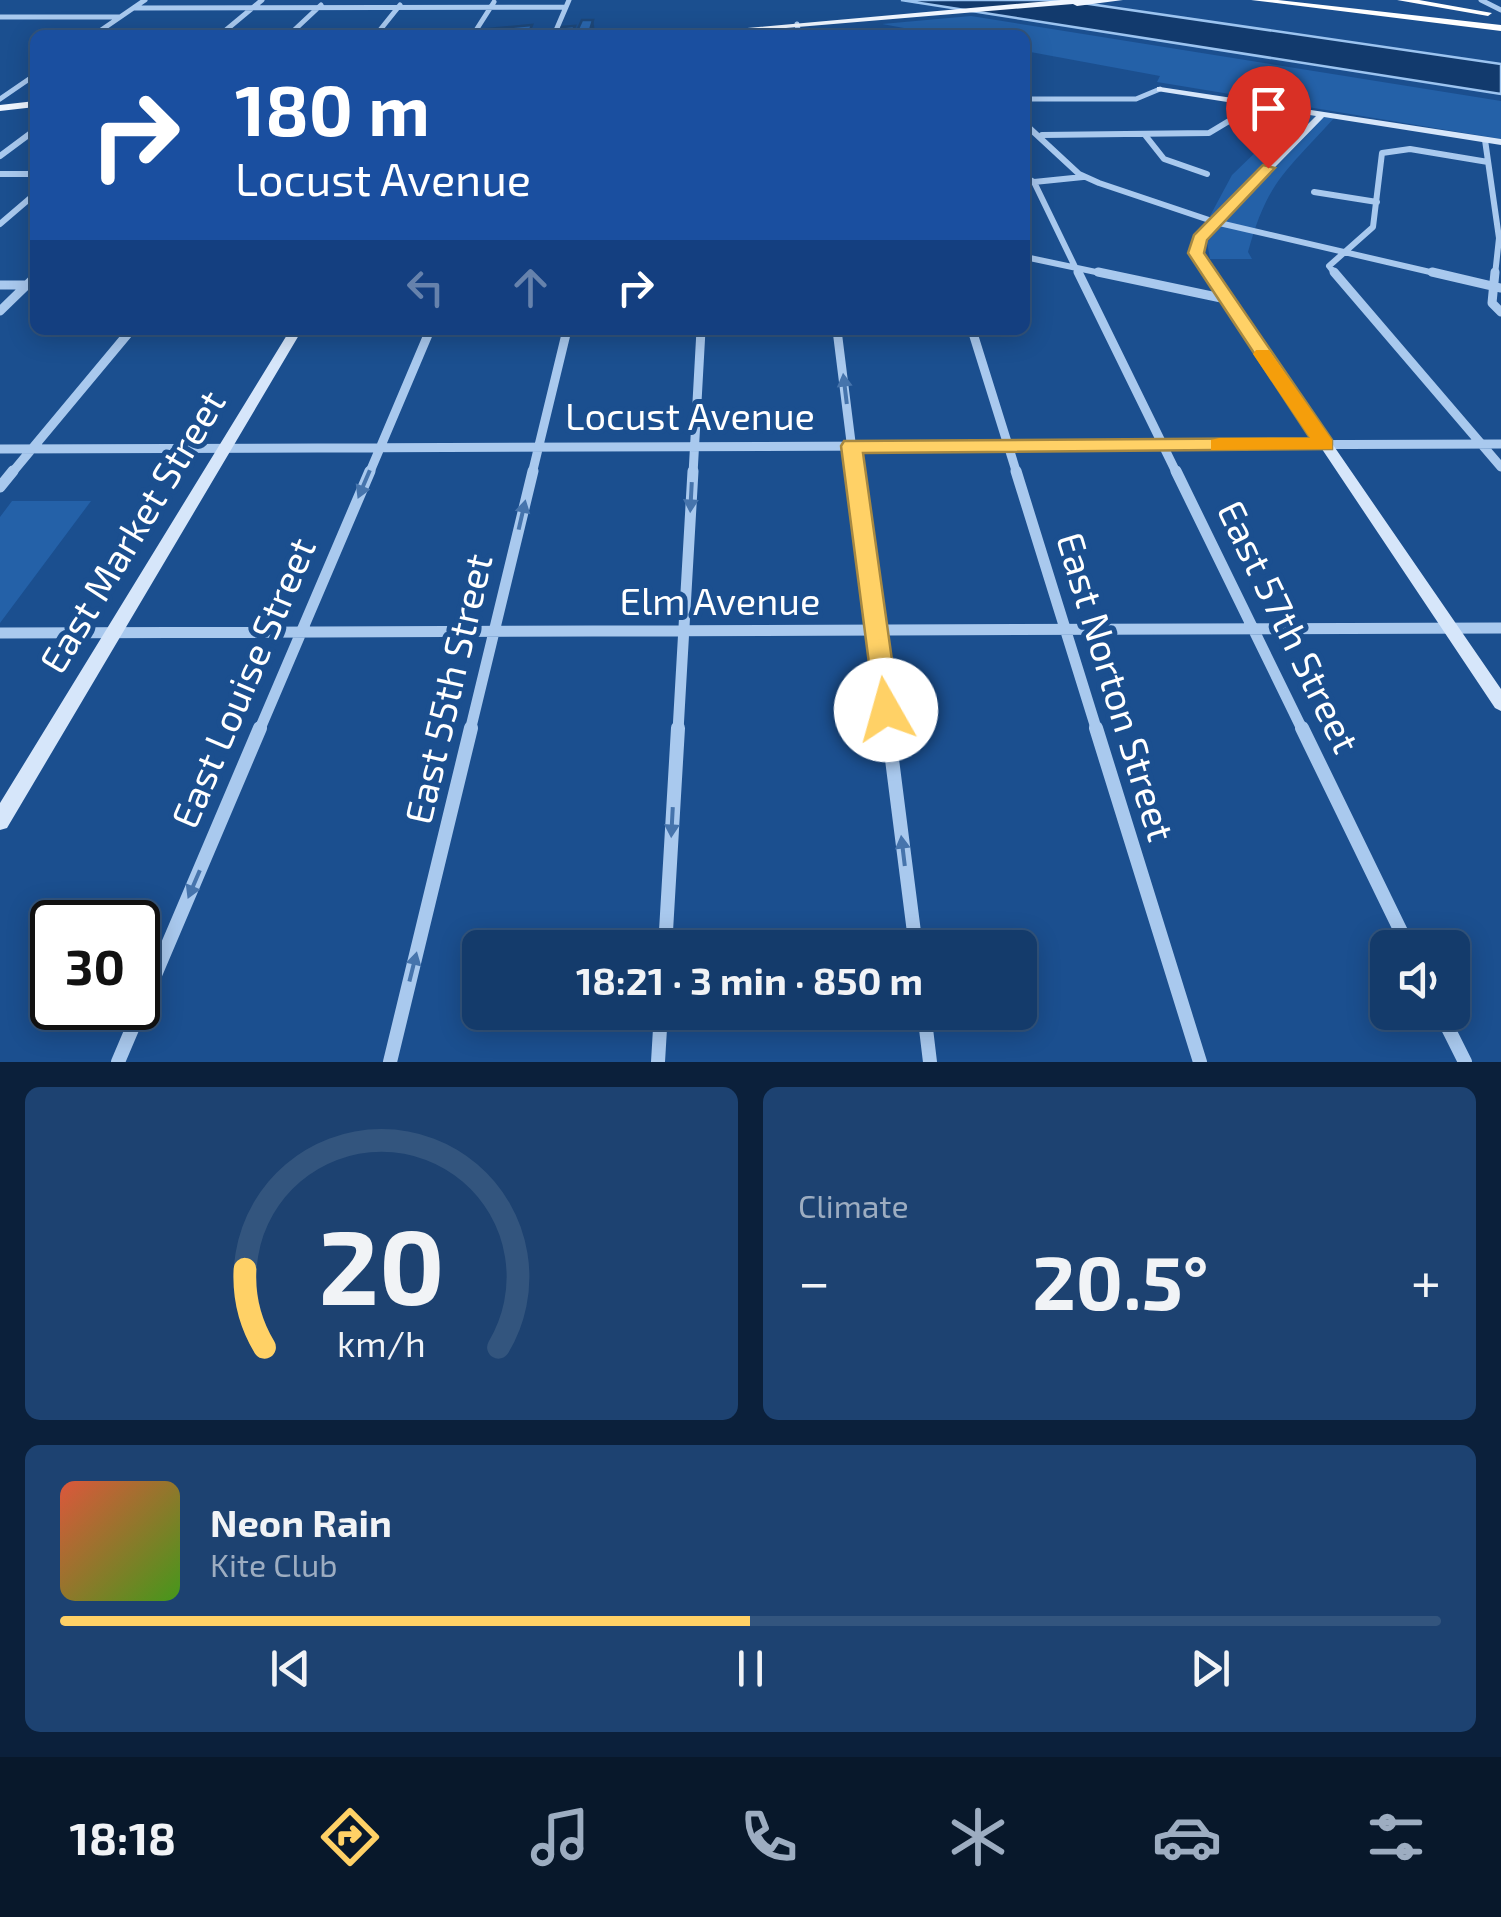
<!DOCTYPE html>
<meta charset="utf-8">
<style>
:root{--surface:#143b6b;--page:#1d4271;--text:#f1f3f6;--muted:#9dadc1;--line:#33557e;--accent:#ffd166}
body{margin:0;font-family:"Exo 2",sans-serif;background:var(--page);color:var(--text);height:100vh;display:flex;flex-direction:column;font-size:38px;white-space:nowrap}
*{box-sizing:border-box;margin:0}
p{font-size:32px;color:var(--muted)}
.icon{flex:none;width:55px;height:55px;fill:none;stroke:currentColor;stroke-width:2;stroke-linecap:round;stroke-linejoin:round}
.map{position:relative;height:1062px;overflow:hidden}
.drawer{display:flex;flex-direction:column;gap:25px;padding:25px;background:#0b203b;flex:1}
.drawer>*{flex:none}
.banner{position:absolute;left:30px;top:30px;width:1000px;height:305px;border-radius:15px;box-shadow:0 5px 25px #0003,0 0 0 2px var(--line);background:#1a4fa0;color:#fff;overflow:hidden}
.buttons{position:absolute;left:1370px;top:930px;display:grid;gap:20px}
.buttons a{display:grid;place-items:center;width:100px;height:100px;border-radius:15px;background:var(--surface);box-shadow:0 5px 25px #0003,0 0 0 2px var(--line);font-size:50px}
.speed{position:absolute;left:30px;top:900px;display:flex;gap:20px;font-size:50px;font-weight:700;text-align:center}
.speed>*{display:grid;place-content:center;width:130px;height:130px;border-radius:50%;background:var(--surface);box-shadow:0 5px 25px #0003,0 0 0 2px var(--line);line-height:1}
.speed .limit{border:5px solid #111;border-radius:15px;background:#fff;color:#111}
.pin{position:absolute;display:grid;place-items:center;width:85px;height:85px;color:#fff;margin:-102px -42px;border-radius:50% 50% 50% 0;rotate:-45deg;box-shadow:0 0 10px #0007}
.pin .icon{rotate:45deg}
.me{position:absolute;width:110px;margin:-55px;rotate:353deg;stroke-linejoin:round;filter:drop-shadow(0 0 8px #0008)}
.turn{display:flex;align-items:center;gap:35px;height:210px;padding:0 40px;font-size:45px}
.turn .icon{width:130px;height:130px;stroke-width:2.5}
.turn b{display:block;font-size:70px;line-height:85px}
.lanes{display:flex;align-items:center;height:95px;padding:0 40px;background:#0003;justify-content:center;gap:50px;direction:ltr}
.lanes .off{opacity:.35}
.big{font-size:75px;font-weight:700;line-height:1.1}
.drawer .card{flex:1;display:flex;flex-direction:column;justify-content:center;gap:15px;min-width:0;padding:0 35px;border-radius:15px;background:var(--page)}
.drawer .dial{align-items:center;gap:0}
.dial svg{height:260px;overflow:visible;fill:none;stroke:var(--line);stroke-width:7;stroke-linecap:round;text-anchor:middle}
.dial text{fill:var(--text);stroke:none}
.song{display:flex;align-items:center;gap:30px}
.cover{width:120px;height:120px;border-radius:15px;background:linear-gradient(135deg,hsl(10 70% 55%),hsl(100 70% 35%))}
.played{height:10px;border-radius:5px;background:linear-gradient(90deg,var(--accent) 50%,var(--line) 50%)}
.keys{display:flex;justify-content:space-around;direction:ltr}
.heat{display:flex;justify-content:space-between;align-items:center;font-size:55px;direction:ltr}
.drawer .tiles{flex:1;display:grid;gap:25px;grid-template-columns:1fr 1fr}
.card:last-child{grid-column:span 2}
.trip{position:absolute;left:462px;top:930px;width:575px;height:100px;border-radius:15px;background:var(--surface);box-shadow:0 5px 25px #0003,0 0 0 2px var(--line);font-weight:700;line-height:100px;text-align:center}
.dock{display:flex;height:160px;justify-content:space-around;align-items:center;background:#08182b;color:var(--muted)}
.dock .icon{width:70px;height:70px}
.dock .on{color:var(--accent)}
.dock b{font-size:45px;color:var(--text)}
.map>svg:first-child{display:block}
.green{fill:#2461a8}
.water{fill:#123a6d;stroke:#9cc4f0;stroke-width:2.5}
.lines{fill:none;stroke-linecap:round;stroke-linejoin:round}
.street-far4{stroke:#a9c9ee;stroke-width:5}
.street-far3{stroke:#a9c9ee;stroke-width:6}
.street-far2{stroke:#a9c9ee;stroke-width:9}
.street-far1{stroke:#a9c9ee;stroke-width:11}
.street{stroke:#a9c9ee;stroke-width:14}
.secondary{fill:#d6e6fa;fill-rule:evenodd}
.primary{fill:#f0f6ff;fill-rule:evenodd}
.highway{fill:#fff;fill-rule:evenodd}
.shaded-wall{fill:#1d4779}
.building{fill:#2a66ad;stroke:#1d4779;stroke-width:2.5}
.oneway{fill:#4674ac}
.route{fill:#ffd166;stroke:#a68842;stroke-width:2.5}
.slow{fill:#f59e0b}
.labels{text-anchor:middle;stroke-width:10;stroke-linejoin:round;paint-order:stroke}
.street-label{font-size:38px;fill:#fff;stroke:#1b4f8f}
</style>
<div class="map">
<svg width="1501" height="1062" viewBox="0 0 1501 1062">
<rect width="100%" height="100%" fill="#1b4f8f"/>
<path class="green" d="M 971,16 L 1501,101 L 1501,139 L 1157,82 L 1160,76 L 1025,51 L 1025,35 L 942,35 L 882,24 Z
M 1298,111 L 1335,117 C 1287,171 1268,179 1248,252 L 1252,259 L 1210,259 L 1207,242 L 1220,227 L 1210,216 L 1232,175 Z
M 12,501 L 91,501 L 0,623 L 0,517 Z"/>
<path class="water" d="M 901,0 L 1062,0 L 1501,64 L 1501,94 Z"/>
<g class="lines">
<path class="street-far4" d="M 1481,0 L 1501,10
M 134,8 L 566,7
M 0,17 L 120,17
M 797,24 L 799,35
M 94,35 L 145,0
M 220,35 L 262,0
M 289,35 L 321,5
M 376,35 L 400,5
M 473,35 L 494,2
M 554,35 L 569,0
M 0,99 L 35,75
M 1025,99 L 1136,99 L 1160,89
M 1231,121 L 1254,102"/>
<path class="street-far3" d="M 1025,124 L 1079,174 L 1099,183 L 1215,222 L 1443,275
M 1042,135 L 1209,133 L 1234,118
M 1145,135 L 1164,159 L 1207,174
M 1485,140 L 1499,238 L 1495,275
M 0,156 L 35,130
M 0,174 L 35,174
M 1025,177 L 1034,182 L 1079,275
M 1034,182 L 1083,177
M 1314,192 L 1377,202
M 0,224 L 35,194
M 1025,257 L 1110,275
M 1336,275 L 1329,266 L 1373,227 L 1382,153 L 1410,149 L 1488,162"/>
<path class="street-far2" d="M 1078,272 L 1177,474
M 1098,272 L 1226,299
M 1334,272 L 1501,467
M 1432,272 L 1501,288
M 1495,272 L 1492,303 L 1501,312
M 0,285 L 29,285
M 0,311 L 35,277
M 837,330 L 855,474
M 972,330 L 1017,474
M 0,449 L 1501,444
M 11,474 L 131,330
M 369,474 L 430,330
M 532,474 L 567,330
M 693,474 L 701,330"/>
<path class="street-far1" d="M 855,471 L 888,731
M 1016,471 L 1097,731
M 1176,471 L 1303,731
M 0,487 L 13,471
M 0,633 L 1501,628
M 259,731 L 370,471
M 470,731 L 533,471
M 678,731 L 693,471"/>
<path class="street" d="M 888,728 L 916,948
M 1096,728 L 1200,1062
M 1302,728 L 1409,948
M 665,948 L 678,728
M 924,1012 L 930,1062
M 1440,1012 L 1465,1062
M 118,1062 L 260,728
M 390,1062 L 471,728
M 658,1062 L 661,1012"/>
<path class="secondary" d="M 1160,87 L 1501,139 L 1501,145 L 1324,117 L 1205,239 L 1201,253 L 1501,689 L 1501,711 L 1495,708 L 1191,253 L 1196,236 L 1316,116 L 1157,91 L 1157,87 Z
M 290,330 L 302,330 L 7,828 L 0,830 L 0,803 Z"/>
<path class="primary" d="M 1061,0 L 1123,0 L 1077,6 L 1073,4 L 703,35 L 670,35 Z
M 35,101 L 35,107 L 0,111 L 0,105 Z"/>
<path class="highway" d="M 1251,0 L 1278,0 L 1501,25 L 1501,31 Z
M 1397,0 L 1419,0 L 1492,13 L 1488,16 Z"/>
</g>
<path class="shaded-wall" d="M 593,20 L 595,31 L 593,35 L 578,35 L 577,31 Z"/>
<path class="building" d="M 582,20 L 593,20 L 590,30 L 577,31 Z
M 532,25 L 528,35 L 474,35 L 477,30 Z
M 575,26 L 571,35 L 559,35 L 562,27 Z"/>
<defs><path id="oneway-solid" d="M-6-.8H1V-3.2L6.5 0L1 3.2V.8H-6Z" transform="scale(2.5)"/></defs>
<g class="oneway">
<use href="#oneway-solid" transform="translate(845 389) rotate(-97)"/>
<use href="#oneway-solid" transform="translate(364 484) rotate(113)"/>
<use href="#oneway-solid" transform="translate(691 497) rotate(93)"/>
<use href="#oneway-solid" transform="translate(522 515) rotate(-77)"/>
<use href="#oneway-solid" transform="translate(672 822) rotate(93)"/>
<use href="#oneway-solid" transform="translate(903 851) rotate(-97)"/>
<use href="#oneway-solid" transform="translate(194 884) rotate(113)"/>
<use href="#oneway-solid" transform="translate(413 967) rotate(-76)"/>
</g>
<path class="route" d="M 1263,165 L 1275,168 L 1207,240 L 1204,253 L 1332,440 L 1332,449 L 863,453 L 899,710 L 895,718 L 876,718 L 841,446 L 844,441 L 1310,438 L 1188,253 L 1194,235 Z"/>
<path class="slow" d="M 1256,350 L 1269,350 L 1332,440 L 1332,449 L 1211,450 L 1211,440 L 1219,438 L 1310,438 L 1253,354 Z"/>
<g class="labels">
<g class="street-label">
<text x="690" y="430">Locust Avenue</text>
<text transform="translate(133 532) rotate(-59)" y="13">East Market Street</text>
<text x="720" y="615">Elm Avenue</text>
<text transform="translate(1288 627) rotate(64)" y="13">East 57th Street</text>
<text transform="translate(244 683) rotate(-67)" y="13">East Louise Street</text>
<text transform="translate(1115 687) rotate(73)" y="13">East Norton Street</text>
<text transform="translate(449 689) rotate(-77)" y="13">East 55th Street</text>
</g>
</g>
</svg>
<div class="buttons">
<a><svg class="icon" aria-label="sound" viewBox="0 0 24 24"><path d="M4 9h4l5-4v14l-5-4H4zM17 9q2 3 0 6"/></svg></a>
</div>
<div class="speed"><div class="limit">30</div></div>
<div class="pin" style="left:1268px;top:168px;background:#d93025"><svg class="icon" aria-label="arrive" viewBox="0 0 24 24"><path d="M6 21V4h12l-3 4 3 4H6"/></svg></div>
<svg class="me" style="left:886px;top:710px" viewBox="-20 -20 40 40"><circle r="19" fill="#fff"/><path d="M0-13L10 11 0 6-10 11z" fill="#ffd166"/></svg>
<div class="trip">18:21 · 3 min · 850 m</div>
<div class="banner">
<div class="turn"><svg class="icon" aria-label="right" viewBox="0 0 24 24"><path d="M7 20v-9h11M14 6l5 5-5 5"/></svg><div><b>180 m</b>Locust Avenue</div></div>
<div class="lanes"><svg class="icon off" aria-label="left" viewBox="0 0 24 24"><path d="M17 20v-9H6M10 6l-5 5 5 5"/></svg><svg class="icon off" aria-label="ahead" viewBox="0 0 24 24"><path d="M12 20V5M6 11l6-6 6 6"/></svg><svg class="icon" aria-label="right" viewBox="0 0 24 24"><path d="M7 20v-9h11M14 6l5 5-5 5"/></svg></div>
</div>
</div>
<section class="drawer">
<div class="tiles">
<div class="card dial"><svg viewBox="0 0 100 80">
<path d="M14 69A42 42 0 1 1 86 69"/>
<path d="M14 69A42 42 0 0 1 8 45" stroke="#ffd166"/>
<text x="50" y="56" font-size="32" font-weight="700">20</text>
<text x="50" y="72" font-size="11">km/h</text>
</svg></div>
<div class="card"><p>Climate</p>
<div class="heat"><a>−</a><b class="big">20.5°</b><a>+</a></div>
</div>
<div class="card">
<div class="song"><i class="cover"></i><div><b>Neon Rain</b><p>Kite Club</p></div></div>
<div class="played"></div>
<div class="keys"><svg class="icon" aria-label="previous" viewBox="0 0 24 24"><path d="M18 5L8 12l10 7zM5 5v14"/></svg><svg class="icon" aria-label="pause" viewBox="0 0 24 24"><path d="M8 5v14M16 5v14"/></svg><svg class="icon" aria-label="next" viewBox="0 0 24 24"><path d="M6 5l10 7-10 7zM19 5v14"/></svg></div>
</div>
</div>
</section>
<nav class="dock">
<b>18:18</b>
<svg class="icon on" aria-label="directions" viewBox="0 0 24 24"><path d="M12 3l9 9-9 9-9-9zM9 14v-3h6M13 9l2 2-2 2"/></svg>
<svg class="icon" aria-label="music" viewBox="0 0 24 24"><path d="M9 18V5l10-2v13"/><circle cx="6" cy="18" r="3"/><circle cx="16" cy="16" r="3"/></svg>
<svg class="icon" aria-label="phone" viewBox="0 0 24 24"><path d="M5 4h4l2 5-3 2q2 4 5 5l2-3 5 2v4C11 20 4 13 5 4z"/></svg>
<svg class="icon" aria-label="climate" viewBox="0 0 24 24"><path d="M12 3v18M4 7l16 10M4 17L20 7"/></svg>
<svg class="icon" aria-label="car" viewBox="0 0 24 24"><path d="M5 17H2v-5l4-1 3-4h7l3 4 3 1v5h-3M9 17h6M6 11h13"/><circle cx="7" cy="17" r="2"/><circle cx="17" cy="17" r="2"/></svg>
<svg class="icon" aria-label="filters" viewBox="0 0 24 24"><path d="M4 7h16M4 17h16"/><circle cx="9" cy="7" r="2"/><circle cx="15" cy="17" r="2"/></svg>
</nav>
